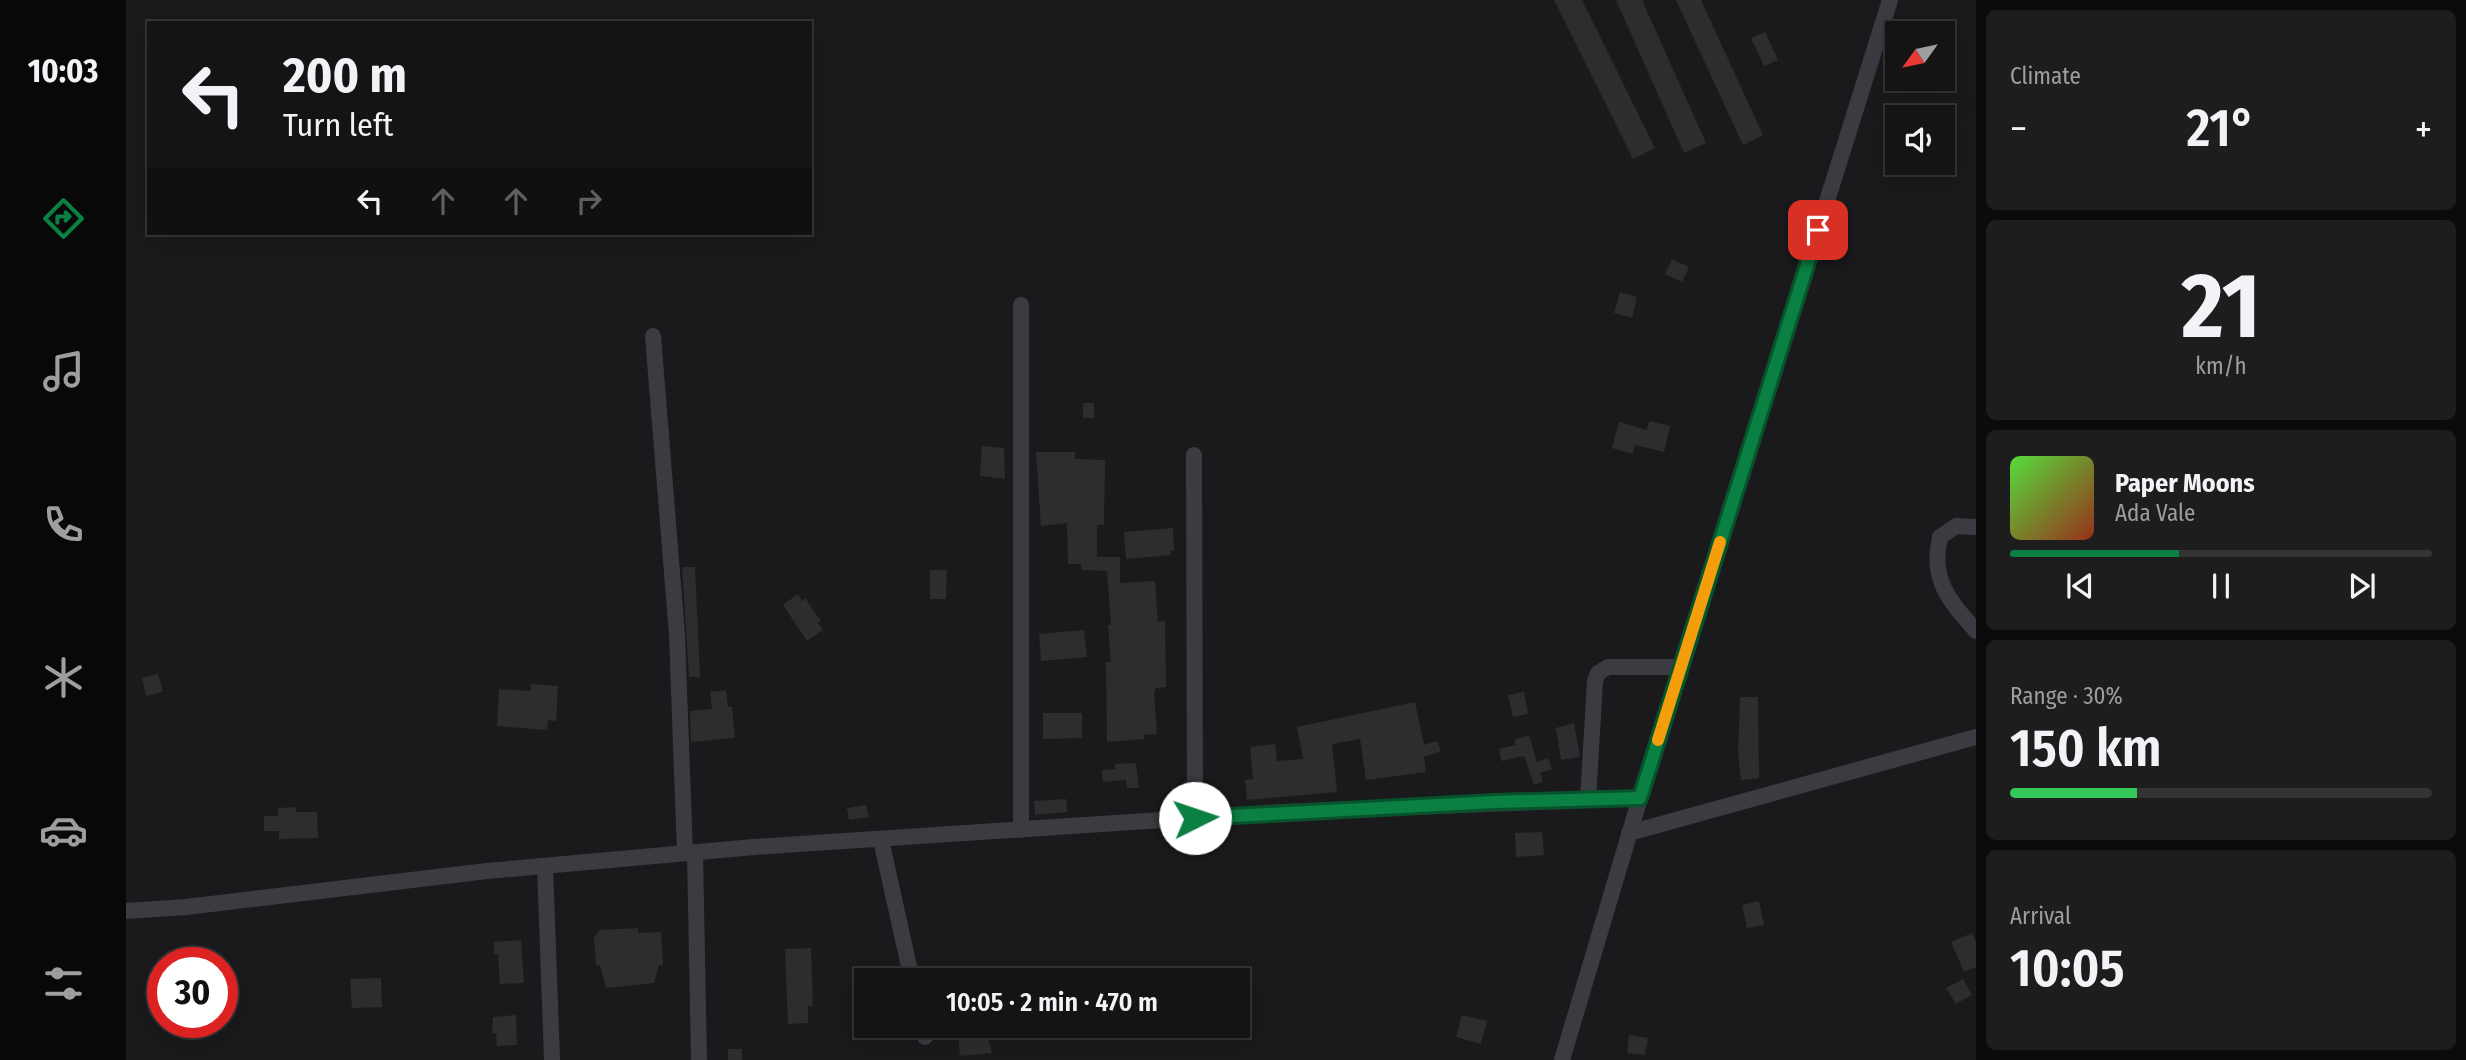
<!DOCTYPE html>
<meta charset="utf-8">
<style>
:root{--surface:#141415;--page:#1d1d1e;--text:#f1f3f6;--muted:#9d9ea0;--line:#333334;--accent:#0b8043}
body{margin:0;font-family:"Fira Sans Condensed",sans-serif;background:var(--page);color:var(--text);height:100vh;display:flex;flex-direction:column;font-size:26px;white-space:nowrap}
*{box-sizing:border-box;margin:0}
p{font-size:23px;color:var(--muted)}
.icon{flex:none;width:38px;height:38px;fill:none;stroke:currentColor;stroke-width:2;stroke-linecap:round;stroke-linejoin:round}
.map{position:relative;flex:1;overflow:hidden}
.panel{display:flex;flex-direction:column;gap:10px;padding:10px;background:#0b0b0c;width:490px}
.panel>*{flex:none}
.banner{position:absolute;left:21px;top:21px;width:665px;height:214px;border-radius:0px;box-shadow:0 7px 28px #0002,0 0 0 2px var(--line);background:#141415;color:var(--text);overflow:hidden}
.needle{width:46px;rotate:237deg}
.controls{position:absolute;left:1759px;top:21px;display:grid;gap:14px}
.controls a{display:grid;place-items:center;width:70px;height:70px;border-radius:0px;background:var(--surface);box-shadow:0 7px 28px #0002,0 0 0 2px var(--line);font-size:35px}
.speed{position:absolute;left:21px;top:947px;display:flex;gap:14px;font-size:35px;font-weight:700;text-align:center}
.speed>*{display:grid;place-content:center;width:91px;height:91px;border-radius:50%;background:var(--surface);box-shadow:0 7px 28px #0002,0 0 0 2px var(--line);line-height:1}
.speed .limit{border:10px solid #d22;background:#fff;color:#111}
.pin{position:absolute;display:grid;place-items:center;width:60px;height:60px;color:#fff;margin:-30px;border-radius:14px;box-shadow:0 4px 10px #0006}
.me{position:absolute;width:77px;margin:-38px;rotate:86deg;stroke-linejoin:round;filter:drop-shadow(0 0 5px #0008)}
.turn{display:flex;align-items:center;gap:24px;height:147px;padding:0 21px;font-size:32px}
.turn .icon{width:91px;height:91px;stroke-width:2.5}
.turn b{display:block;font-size:49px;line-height:60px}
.lanes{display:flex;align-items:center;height:66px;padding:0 21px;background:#0003;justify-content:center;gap:35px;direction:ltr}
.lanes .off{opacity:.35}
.big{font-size:52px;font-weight:600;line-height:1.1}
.panel .tile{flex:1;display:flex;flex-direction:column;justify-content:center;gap:10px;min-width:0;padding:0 24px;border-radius:10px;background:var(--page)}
.panel .dial{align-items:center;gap:0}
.dial b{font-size:91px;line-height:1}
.song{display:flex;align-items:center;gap:21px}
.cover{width:84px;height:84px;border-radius:10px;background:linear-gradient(135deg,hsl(110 70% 55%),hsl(10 70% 35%))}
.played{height:7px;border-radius:4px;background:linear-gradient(90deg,var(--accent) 40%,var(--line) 40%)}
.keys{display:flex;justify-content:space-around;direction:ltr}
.heat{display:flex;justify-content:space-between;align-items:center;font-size:38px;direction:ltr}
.charge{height:10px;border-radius:5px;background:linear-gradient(90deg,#34c759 30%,var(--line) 0)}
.trip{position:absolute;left:728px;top:968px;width:396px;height:70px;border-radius:0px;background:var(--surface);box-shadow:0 7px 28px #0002,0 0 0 2px var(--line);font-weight:600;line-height:70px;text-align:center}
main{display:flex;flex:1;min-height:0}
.menu{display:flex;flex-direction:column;width:126px;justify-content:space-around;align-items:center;background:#080808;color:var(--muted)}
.menu .icon{width:49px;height:49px}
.menu .active{color:var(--accent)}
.menu b{font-size:32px;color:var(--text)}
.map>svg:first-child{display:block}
.building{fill:#2d2d30}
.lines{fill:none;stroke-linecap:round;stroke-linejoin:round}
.minor{stroke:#3b3c41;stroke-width:16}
.route-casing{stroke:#07532c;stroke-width:18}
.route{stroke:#0b8043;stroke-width:12}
.slow{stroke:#f59e0b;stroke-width:12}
</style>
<main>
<nav class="menu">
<b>10:03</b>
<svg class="icon active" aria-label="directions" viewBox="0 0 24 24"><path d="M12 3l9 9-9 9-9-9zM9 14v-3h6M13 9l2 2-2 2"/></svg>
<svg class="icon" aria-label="music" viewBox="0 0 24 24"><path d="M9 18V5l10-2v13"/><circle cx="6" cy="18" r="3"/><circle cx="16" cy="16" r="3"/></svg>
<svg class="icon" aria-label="phone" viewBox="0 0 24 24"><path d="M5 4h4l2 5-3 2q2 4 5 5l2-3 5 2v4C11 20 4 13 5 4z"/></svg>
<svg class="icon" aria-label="climate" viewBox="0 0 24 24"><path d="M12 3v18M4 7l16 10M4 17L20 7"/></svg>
<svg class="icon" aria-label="car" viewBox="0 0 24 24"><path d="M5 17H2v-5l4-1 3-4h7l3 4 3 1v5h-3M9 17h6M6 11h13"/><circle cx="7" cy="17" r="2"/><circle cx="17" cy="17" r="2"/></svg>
<svg class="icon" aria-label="filters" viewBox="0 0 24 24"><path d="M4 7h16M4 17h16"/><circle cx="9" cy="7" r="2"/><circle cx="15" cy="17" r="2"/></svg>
</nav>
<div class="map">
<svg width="1850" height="1060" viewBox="0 0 1850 1060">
<rect width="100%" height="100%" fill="#1a1a1c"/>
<path class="building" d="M 1428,0 L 1456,0 L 1529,148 L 1507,159 Z
M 1490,0 L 1516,0 L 1580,143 L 1558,153 Z
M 1550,0 L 1575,0 L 1637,135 L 1617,145 Z
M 1639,32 L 1652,60 L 1638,66 L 1625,38 Z
M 1546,259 L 1563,267 L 1556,282 L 1539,274 Z
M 1494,292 L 1511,297 L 1506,318 L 1488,313 Z
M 957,403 L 968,403 L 968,418 L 957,418 Z
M 1523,421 L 1544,426 L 1538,452 L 1509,445 L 1507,454 L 1486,448 L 1493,422 L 1521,430 Z
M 856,446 L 878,448 L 879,479 L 854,476 Z
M 910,452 L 949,452 L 949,459 L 979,460 L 978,525 L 971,525 L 971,557 L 994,557 L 994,583 L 1029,581 L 1032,622 L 1039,621 L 1040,687 L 1030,688 L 1028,692 L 1031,734 L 1018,735 L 1018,739 L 981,742 L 980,662 L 985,662 L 982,625 L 985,625 L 981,571 L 956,570 L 955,564 L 942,564 L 941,523 L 915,526 Z
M 1047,528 L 1048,550 L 1044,551 L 1045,555 L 1000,559 L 998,532 Z
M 556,567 L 569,567 L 574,677 L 563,677 Z
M 804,570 L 821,570 L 820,599 L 804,599 Z
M 672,594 L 676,601 L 679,598 L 695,621 L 692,623 L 697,630 L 681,641 L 657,605 Z
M 958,630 L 961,657 L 915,661 L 913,634 Z
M 32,674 L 37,692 L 20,696 L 16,678 Z
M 405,684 L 432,686 L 430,721 L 422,720 L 421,730 L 371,726 L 373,689 L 405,691 Z
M 600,690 L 602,707 L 606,707 L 609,738 L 565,742 L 564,711 L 586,709 L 584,692 Z
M 1398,692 L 1402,714 L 1387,717 L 1382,695 Z
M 1614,697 L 1632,697 L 1633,778 L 1615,780 L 1612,753 Z
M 1289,702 L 1298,745 L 1311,741 L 1315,751 L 1298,757 L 1300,772 L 1240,780 L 1234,739 L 1206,744 L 1211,792 L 1121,800 L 1119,780 L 1127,779 L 1124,747 L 1149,744 L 1151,761 L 1177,759 L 1171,727 Z
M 917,713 L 956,713 L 956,738 L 917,739 Z
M 1448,723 L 1454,757 L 1435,760 L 1430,728 Z
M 1403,735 L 1411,762 L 1422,758 L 1426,769 L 1414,773 L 1417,782 L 1408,785 L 1398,756 L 1375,761 L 1373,749 L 1390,745 L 1388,740 Z
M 1010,763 L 1013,788 L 1001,788 L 1000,780 L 977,782 L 976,770 L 989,769 L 989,764 Z
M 940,799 L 941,812 L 909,815 L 908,801 Z
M 740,805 L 743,817 L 723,820 L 721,808 Z
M 170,807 L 170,812 L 191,812 L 192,838 L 153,839 L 153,831 L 138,831 L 138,816 L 152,816 L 152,808 Z
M 1416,832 L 1418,855 L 1390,857 L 1389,833 Z
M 1633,901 L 1638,925 L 1621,928 L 1616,905 Z
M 512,928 L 512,933 L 535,932 L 537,965 L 533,965 L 528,983 L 480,988 L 474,965 L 470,965 L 468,937 L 474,930 Z
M 1846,933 L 1850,942 L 1850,967 L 1838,972 L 1825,942 Z
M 395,940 L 398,983 L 374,984 L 372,954 L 368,954 L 368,942 Z
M 685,948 L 687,1006 L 682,1006 L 682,1023 L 662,1024 L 659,949 Z
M 255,978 L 256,1007 L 226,1008 L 224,979 Z
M 1837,979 L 1846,995 L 1830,1004 L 1820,988 Z
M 390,1015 L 391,1045 L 371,1046 L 370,1033 L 366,1034 L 367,1017 Z
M 1336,1015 L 1361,1021 L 1355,1044 L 1330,1037 Z
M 831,1026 L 859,1026 L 866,1053 L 834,1056 Z
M 1503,1035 L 1522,1038 L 1519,1055 L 1501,1053 Z
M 602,1049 L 616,1049 L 616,1060 L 602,1060 Z"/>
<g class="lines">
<path class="minor" d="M 527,336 L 551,635 L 559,853
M 1068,455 L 1069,818
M 1850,527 L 1830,526 L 1814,537 C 1804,580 1823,600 1850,631
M 1462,800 L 1469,681 L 1472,673 L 1482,667 L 1555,667
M 895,830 L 895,305
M 1503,833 L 1850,737
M 755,840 L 786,980
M 569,852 L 573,1060
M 419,866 L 426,1060
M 0,911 L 60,907 L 361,871 L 628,847 L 1156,812 L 1514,798
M 796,1026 L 799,1037
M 1436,1060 L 1514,798 L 1764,0"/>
</g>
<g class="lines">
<defs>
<path id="route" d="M 1069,818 L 1368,802 L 1514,798 L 1692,230"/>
</defs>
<use href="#route" class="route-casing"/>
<use href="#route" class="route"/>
<path class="slow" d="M 1532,740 L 1594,542"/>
</g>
</svg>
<div class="controls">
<a><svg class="needle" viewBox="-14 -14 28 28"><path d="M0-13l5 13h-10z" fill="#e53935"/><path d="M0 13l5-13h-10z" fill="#9d9ea0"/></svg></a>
<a><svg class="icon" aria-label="sound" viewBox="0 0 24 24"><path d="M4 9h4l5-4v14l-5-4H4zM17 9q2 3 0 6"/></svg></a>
</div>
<div class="speed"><div class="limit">30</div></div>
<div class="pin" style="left:1692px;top:230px;background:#d93025"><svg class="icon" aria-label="arrive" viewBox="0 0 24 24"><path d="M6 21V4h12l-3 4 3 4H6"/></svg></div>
<svg class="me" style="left:1069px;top:818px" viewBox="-20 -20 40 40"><circle r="19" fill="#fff"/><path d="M0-13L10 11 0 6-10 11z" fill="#0b8043"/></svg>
<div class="trip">10:05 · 2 min · 470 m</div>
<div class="banner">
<div class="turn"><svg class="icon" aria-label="left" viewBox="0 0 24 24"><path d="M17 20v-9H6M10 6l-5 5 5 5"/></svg><div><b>200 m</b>Turn left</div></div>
<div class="lanes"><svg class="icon" aria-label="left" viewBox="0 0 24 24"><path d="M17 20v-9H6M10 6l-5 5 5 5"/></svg><svg class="icon off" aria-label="ahead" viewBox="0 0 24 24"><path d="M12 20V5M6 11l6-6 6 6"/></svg><svg class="icon off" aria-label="ahead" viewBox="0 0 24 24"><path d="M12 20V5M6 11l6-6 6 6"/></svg><svg class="icon off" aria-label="right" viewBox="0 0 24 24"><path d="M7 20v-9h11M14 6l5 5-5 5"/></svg></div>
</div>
</div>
<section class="panel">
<div class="tile"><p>Climate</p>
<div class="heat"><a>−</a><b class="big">21°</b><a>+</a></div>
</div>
<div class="tile dial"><b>21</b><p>km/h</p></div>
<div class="tile">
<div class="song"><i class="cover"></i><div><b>Paper Moons</b><p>Ada Vale</p></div></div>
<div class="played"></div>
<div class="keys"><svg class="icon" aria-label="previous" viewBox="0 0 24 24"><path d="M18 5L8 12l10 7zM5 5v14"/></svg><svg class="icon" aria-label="pause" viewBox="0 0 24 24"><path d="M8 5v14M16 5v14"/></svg><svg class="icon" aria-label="next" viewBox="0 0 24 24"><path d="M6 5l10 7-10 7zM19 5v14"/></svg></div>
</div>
<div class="tile"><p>Range · 30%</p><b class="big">150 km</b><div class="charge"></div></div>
<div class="tile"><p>Arrival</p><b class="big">10:05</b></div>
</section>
</main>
